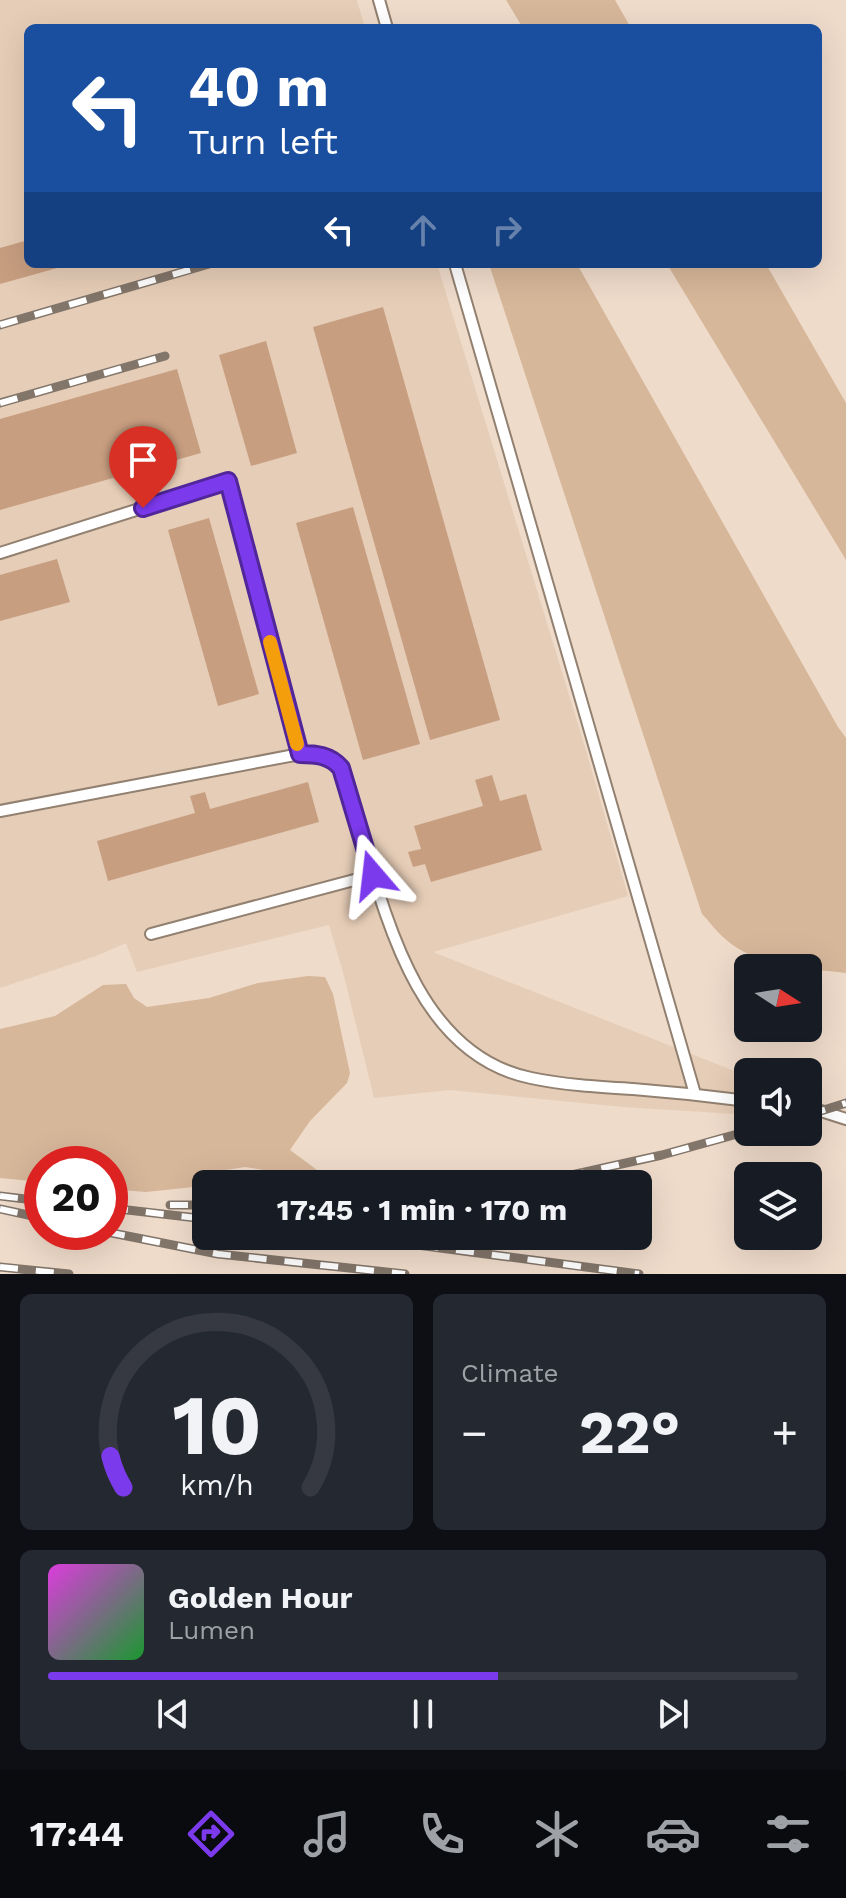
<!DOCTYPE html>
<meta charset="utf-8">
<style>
:root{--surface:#171b24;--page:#242831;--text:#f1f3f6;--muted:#9ea1a6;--line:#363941;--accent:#7c3aed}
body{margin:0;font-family:"Work Sans",sans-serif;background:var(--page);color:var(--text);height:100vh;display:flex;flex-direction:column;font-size:30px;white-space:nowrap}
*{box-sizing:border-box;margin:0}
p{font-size:26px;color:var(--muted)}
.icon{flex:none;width:44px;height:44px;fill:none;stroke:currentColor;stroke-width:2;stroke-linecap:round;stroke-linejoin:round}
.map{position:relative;height:1274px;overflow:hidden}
.drawer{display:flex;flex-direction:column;gap:20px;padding:20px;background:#0d0f14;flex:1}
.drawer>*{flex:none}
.top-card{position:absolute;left:24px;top:24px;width:798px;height:244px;border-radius:12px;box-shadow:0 8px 32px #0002;background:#1a4fa0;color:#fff;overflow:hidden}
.needle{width:52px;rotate:102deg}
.controls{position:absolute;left:734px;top:954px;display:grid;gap:16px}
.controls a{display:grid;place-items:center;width:88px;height:88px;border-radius:12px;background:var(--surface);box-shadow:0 8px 32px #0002;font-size:40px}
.speed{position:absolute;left:24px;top:1146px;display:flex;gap:16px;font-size:40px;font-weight:700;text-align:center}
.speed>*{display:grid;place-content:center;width:104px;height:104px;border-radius:50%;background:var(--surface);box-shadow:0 8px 32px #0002;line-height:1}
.speed .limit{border:12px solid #d22;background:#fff;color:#111}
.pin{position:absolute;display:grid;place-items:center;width:68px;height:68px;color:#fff;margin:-82px -34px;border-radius:50% 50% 50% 0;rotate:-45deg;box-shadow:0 0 8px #0007}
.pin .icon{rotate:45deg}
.me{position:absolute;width:88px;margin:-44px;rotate:343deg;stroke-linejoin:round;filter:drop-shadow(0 0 6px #0008)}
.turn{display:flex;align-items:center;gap:28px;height:168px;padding:0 32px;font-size:36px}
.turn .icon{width:104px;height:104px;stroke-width:2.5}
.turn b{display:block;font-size:56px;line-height:68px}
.lanes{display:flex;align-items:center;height:76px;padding:0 32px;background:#0003;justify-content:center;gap:40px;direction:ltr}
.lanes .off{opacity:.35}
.big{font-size:60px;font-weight:700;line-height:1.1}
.drawer .widget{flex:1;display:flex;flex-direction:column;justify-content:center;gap:12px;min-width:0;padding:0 28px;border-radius:12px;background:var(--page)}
.drawer .dial{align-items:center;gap:0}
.dial svg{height:208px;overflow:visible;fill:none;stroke:var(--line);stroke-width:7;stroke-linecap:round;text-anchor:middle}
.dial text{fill:var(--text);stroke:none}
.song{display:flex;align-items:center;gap:24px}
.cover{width:96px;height:96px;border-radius:12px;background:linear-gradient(135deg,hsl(300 70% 55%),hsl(130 70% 35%))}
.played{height:8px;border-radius:4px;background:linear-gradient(90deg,var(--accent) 60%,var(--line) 60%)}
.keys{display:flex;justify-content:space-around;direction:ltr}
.heat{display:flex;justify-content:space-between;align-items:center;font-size:44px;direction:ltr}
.drawer .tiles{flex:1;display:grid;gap:20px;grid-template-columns:1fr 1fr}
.widget:last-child{grid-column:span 2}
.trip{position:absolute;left:192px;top:1170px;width:460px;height:80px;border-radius:12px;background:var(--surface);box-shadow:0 8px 32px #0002;font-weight:700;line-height:80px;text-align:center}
.tab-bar{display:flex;height:128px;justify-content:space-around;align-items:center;background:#090b0e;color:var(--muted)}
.tab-bar .icon{width:56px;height:56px}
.tab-bar .current{color:var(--accent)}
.tab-bar b{font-size:36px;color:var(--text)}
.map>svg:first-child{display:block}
.built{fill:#e6cdb7}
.green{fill:#d7b79a}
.building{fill:#c89e80}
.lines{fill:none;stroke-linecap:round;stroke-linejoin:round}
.service-casing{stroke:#928070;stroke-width:14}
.service{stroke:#fff;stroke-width:10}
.rail-casing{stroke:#82756a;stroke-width:9}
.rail{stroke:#fff;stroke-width:6;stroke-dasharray:18;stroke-linecap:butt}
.route-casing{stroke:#51269a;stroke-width:20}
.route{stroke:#7c3aed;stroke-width:14}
.slow{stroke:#f59e0b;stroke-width:14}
</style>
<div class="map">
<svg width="846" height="1274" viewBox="0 0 846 1274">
<rect width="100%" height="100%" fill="#efdbca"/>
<path class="built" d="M 0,0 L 357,0 L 365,28 L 28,28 L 28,264 L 437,264 L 585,747 L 628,896 L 433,952 L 742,1074 L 735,1114 L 623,1107 L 450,1090 L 374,1098 L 343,972 L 329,925 L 137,972 L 126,943 L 96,956 L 0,988 Z"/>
<path class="green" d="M 506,0 L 615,0 L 631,28 L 523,28 Z
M 489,264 L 577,264 L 838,727 L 846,738 L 846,973 C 804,968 756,968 723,937 C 715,930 709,921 702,914 Z
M 667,264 L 766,264 L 846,403 L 846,560 Z
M 308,976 L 325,977 L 333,994 L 350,1073 L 347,1083 L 310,1121 L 290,1150 L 317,1170 L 302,1182 L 278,1181 L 270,1171 L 245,1167 L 213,1172 L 194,1187 L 146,1192 L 110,1189 L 110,1164 L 42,1164 L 42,1182 L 0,1178 L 0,1029 L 55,1016 L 103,985 L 126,984 L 134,998 L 147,1007 L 209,998 L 258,983 Z"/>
<path class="building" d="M 28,240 L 28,264 L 68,265 L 0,284 L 0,248 Z
M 383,307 L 500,720 L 430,740 L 313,327 Z
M 266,341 L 297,453 L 251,466 L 219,355 Z
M 177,369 L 201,453 L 0,510 L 0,419 Z
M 353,507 L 420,744 L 363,760 L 296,523 Z
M 209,518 L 259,694 L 218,706 L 168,530 Z
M 57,559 L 70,602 L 0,621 L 0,575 Z
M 492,775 L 500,801 L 526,794 L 542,850 L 431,882 L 425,864 L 413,867 L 408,852 L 421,849 L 414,826 L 483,806 L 475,780 Z
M 308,782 L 319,822 L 108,881 L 97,841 L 195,813 L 190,796 L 205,792 L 210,809 Z"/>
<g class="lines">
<defs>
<path id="service" d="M 379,0 L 387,28
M 455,264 L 695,1094
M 0,553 L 228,481 L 300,754
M 0,811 L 300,754 C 316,754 330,754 341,768 C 378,872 399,1051 531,1078 C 564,1085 599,1087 633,1089 C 672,1092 710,1096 748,1101
M 151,934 L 373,875
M 808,1110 L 821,1111 L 846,1119"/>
</defs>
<use href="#service" class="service-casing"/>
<use href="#service" class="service"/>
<defs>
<path id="rail" d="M 0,325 L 209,264
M 0,403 L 165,356
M 808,1115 L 846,1103
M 531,1184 L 662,1155 L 748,1131
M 0,1196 L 42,1201
M 170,1205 L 206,1205
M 110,1208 L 206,1219
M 0,1209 L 42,1218
M 107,1232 L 218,1254 L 405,1274
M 349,1236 L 639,1274
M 0,1267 L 69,1274"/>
</defs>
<use href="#rail" class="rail-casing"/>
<use href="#rail" class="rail"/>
</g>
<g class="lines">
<defs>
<path id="route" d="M 143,508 L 228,481 L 300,754 C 316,754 330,755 341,768 L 373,875"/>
</defs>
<use href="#route" class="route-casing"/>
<use href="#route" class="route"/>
<path class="slow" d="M 270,642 L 297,744"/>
</g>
</svg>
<div class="controls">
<a><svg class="needle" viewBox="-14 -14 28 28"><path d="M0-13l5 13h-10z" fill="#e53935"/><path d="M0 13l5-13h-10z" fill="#9ea1a6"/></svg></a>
<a><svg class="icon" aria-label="sound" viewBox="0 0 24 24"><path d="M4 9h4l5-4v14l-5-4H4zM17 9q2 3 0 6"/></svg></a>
<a><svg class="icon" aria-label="layers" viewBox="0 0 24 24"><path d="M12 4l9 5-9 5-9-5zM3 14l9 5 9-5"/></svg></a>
</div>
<div class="speed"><div class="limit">20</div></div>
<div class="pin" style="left:143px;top:508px;background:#d93025"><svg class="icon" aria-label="arrive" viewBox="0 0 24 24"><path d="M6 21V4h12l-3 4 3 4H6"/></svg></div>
<svg class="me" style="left:373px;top:875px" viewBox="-20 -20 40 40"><path d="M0-17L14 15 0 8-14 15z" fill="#7c3aed" stroke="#fff" stroke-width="4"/></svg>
<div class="trip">17:45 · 1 min · 170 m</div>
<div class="top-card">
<div class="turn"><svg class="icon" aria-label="left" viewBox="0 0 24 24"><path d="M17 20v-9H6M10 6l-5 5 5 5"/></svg><div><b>40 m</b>Turn left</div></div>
<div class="lanes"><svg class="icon" aria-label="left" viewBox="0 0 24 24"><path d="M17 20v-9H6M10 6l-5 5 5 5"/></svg><svg class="icon off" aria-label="ahead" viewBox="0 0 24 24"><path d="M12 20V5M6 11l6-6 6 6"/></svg><svg class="icon off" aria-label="right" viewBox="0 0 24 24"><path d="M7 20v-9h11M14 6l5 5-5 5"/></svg></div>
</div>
</div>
<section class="drawer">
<div class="tiles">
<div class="widget dial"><svg viewBox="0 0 100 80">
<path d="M14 69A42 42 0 1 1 86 69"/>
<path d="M14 69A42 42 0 0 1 9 57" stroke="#7c3aed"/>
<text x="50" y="56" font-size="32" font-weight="700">10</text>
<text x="50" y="72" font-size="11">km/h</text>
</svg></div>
<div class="widget"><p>Climate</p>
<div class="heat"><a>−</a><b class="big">22°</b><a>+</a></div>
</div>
<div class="widget">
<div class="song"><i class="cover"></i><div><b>Golden Hour</b><p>Lumen</p></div></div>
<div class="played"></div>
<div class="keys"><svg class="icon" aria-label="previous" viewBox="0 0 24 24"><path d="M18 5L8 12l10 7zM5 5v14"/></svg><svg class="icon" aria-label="pause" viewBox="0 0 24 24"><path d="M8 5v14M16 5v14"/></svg><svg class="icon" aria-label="next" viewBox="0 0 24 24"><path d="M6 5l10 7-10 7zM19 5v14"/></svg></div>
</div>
</div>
</section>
<nav class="tab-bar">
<b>17:44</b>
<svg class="icon current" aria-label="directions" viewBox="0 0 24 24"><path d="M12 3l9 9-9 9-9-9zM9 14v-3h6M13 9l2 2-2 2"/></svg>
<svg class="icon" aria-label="music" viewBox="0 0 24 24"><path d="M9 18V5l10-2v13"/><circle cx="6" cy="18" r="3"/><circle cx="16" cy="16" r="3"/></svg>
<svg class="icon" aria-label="phone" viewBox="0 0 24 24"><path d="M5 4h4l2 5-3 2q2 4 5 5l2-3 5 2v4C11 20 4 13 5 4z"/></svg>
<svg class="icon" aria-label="climate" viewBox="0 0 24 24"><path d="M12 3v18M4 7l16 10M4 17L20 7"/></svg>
<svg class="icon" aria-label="car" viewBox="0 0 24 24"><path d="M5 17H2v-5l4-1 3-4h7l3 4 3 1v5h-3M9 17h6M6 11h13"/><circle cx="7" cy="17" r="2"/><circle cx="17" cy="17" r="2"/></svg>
<svg class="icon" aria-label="filters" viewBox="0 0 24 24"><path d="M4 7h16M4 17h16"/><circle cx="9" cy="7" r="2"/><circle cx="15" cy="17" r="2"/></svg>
</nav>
